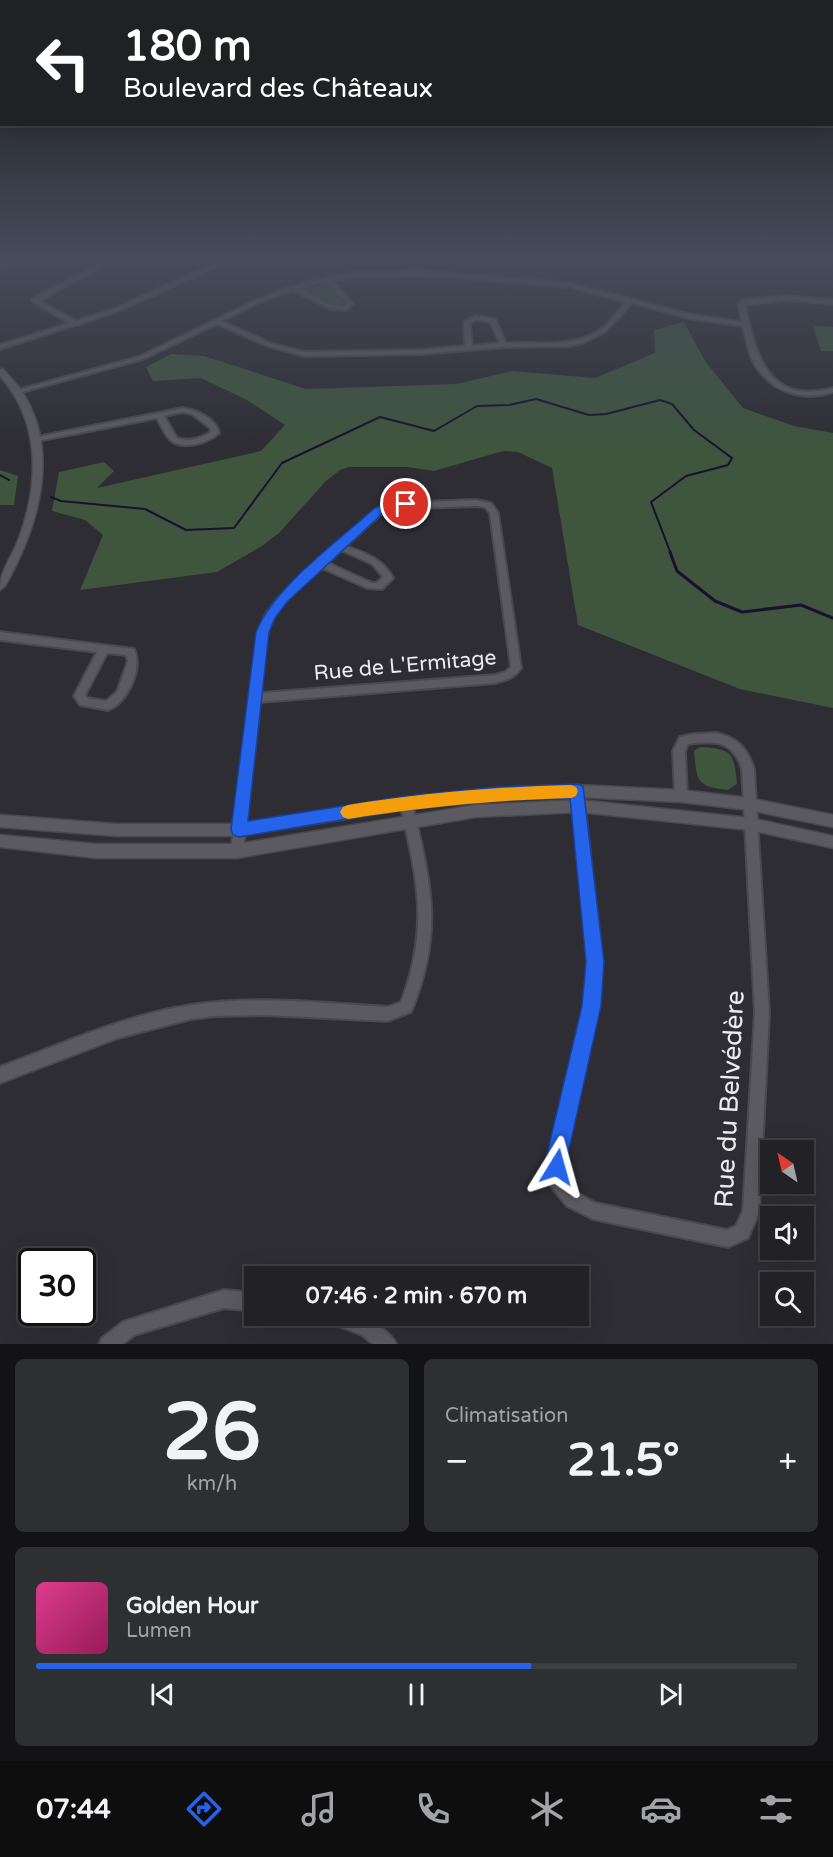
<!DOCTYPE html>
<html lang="fr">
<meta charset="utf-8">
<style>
:root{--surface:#222226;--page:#2e2f32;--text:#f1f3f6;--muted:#a2a4a7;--line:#3f3f43;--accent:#2563eb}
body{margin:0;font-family:"Varela Round",sans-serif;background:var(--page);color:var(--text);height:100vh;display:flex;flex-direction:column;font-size:22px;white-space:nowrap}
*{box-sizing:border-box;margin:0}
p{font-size:20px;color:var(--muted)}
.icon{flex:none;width:33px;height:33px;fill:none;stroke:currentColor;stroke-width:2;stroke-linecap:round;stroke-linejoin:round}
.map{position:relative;height:1344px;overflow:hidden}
.side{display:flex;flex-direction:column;gap:15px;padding:15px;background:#131315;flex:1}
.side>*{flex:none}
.banner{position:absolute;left:0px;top:0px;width:834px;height:126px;box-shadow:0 6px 24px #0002,0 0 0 2px var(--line);background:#202124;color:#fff;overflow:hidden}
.needle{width:39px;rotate:326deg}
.buttons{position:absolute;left:760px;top:1140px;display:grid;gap:12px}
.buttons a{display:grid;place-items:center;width:54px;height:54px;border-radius:0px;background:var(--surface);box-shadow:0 6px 24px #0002,0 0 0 2px var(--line);font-size:30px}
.speed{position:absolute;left:18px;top:1248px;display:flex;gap:12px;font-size:30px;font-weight:700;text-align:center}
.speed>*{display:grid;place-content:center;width:78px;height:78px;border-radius:50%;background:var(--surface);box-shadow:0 6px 24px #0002,0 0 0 2px var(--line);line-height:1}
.speed .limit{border:3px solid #111;border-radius:9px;background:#fff;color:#111}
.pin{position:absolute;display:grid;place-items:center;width:51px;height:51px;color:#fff;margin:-26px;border:3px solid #fff;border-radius:50%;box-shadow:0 2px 6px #0007}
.me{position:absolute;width:66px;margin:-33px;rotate:8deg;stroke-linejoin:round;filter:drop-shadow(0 0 4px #0008)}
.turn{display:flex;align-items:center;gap:21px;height:126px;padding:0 24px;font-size:27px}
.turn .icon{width:78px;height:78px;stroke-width:2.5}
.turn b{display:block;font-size:42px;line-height:51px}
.big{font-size:45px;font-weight:700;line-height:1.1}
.side .widget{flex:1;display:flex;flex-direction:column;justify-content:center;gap:9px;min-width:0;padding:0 21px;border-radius:9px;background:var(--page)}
.side .dial{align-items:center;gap:0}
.dial b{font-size:78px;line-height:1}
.song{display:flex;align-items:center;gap:18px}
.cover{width:72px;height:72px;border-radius:9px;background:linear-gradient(135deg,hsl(330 70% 55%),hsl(330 70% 35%))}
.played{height:6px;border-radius:3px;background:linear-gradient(90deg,var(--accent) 65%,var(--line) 65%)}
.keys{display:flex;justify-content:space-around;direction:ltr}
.heat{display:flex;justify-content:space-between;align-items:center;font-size:33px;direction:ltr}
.side .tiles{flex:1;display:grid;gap:15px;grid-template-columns:1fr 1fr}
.widget:last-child{grid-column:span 2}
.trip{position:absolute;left:244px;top:1266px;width:345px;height:60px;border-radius:0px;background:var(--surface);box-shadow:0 6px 24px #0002,0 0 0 2px var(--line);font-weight:700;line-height:60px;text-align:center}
.tabs{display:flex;height:96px;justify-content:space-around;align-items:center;background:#0e0e0f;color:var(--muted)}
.tabs .icon{width:42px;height:42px}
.tabs .on{color:var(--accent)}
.tabs b{font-size:27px;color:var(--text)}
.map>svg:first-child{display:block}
.green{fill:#3f553e}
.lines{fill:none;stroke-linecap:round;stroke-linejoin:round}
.stream-far1{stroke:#191032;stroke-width:2}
.stream{stroke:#191032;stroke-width:3}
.minor-casing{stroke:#49484e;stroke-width:4}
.tertiary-casing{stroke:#49484e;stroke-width:3}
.minor{fill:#5b5a61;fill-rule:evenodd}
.tertiary{fill:#5b5a61;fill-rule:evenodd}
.route{fill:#2563eb;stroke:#184099;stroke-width:1.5}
.slow{fill:#f59e0b}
.labels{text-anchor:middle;stroke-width:6;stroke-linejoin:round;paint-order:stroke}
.street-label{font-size:21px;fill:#ecebef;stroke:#2e2d33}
.near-street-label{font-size:26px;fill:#ecebef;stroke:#2e2d33}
</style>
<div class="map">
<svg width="833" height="1344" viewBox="0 0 833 1344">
<rect width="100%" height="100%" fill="#2e2d33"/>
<path class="green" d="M 328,279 L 350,304 L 338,309 L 293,288 Z
M 684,322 L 705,361 L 743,408 L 794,426 L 833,433 L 833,708 L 740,689 L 578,625 L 552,468 L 518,452 L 503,451 L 434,471 L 407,467 L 349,467 L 340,470 L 326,481 L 279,533 L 262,546 L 217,572 L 80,590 L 103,535 L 85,520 L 52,511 L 59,472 L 104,462 L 114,471 L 97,488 L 261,451 L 285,425 L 247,400 L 201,378 L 153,381 L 146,367 L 171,354 L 204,356 L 306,389 L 457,384 L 512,371 L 595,378 L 655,353 L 654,330 Z
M 813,326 L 833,327 L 833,351 L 821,351 Z
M 0,470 L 18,476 L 14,505 L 0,505 Z
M 700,747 C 732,749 734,752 737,784 L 728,790 C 696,786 697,782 694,751 Z"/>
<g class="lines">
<path class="stream-far1" d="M 0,475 L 9,480
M 51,497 L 61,501 L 145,509 L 186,530 L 234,528 L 282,463 L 380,417 L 434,431 L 477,406 L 509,405 L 536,399 L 589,415 L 606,414 L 660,400 L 672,404 L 694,430 L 732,458 L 728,465 L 686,476 L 651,502 L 671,554"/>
<path class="stream" d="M 670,552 L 677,571 L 715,601 L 742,612 L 801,605 L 833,618"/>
<defs>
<path id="minor" d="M 16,257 L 23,257 L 0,270 L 0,266 Z
M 108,257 L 114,257 L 92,272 L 39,301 L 76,321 L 114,309 L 216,263 L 217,260 L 212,257 L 219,257 L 223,259 L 221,265 L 118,311 L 80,324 L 79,325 L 75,325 L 0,349 L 0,345 L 70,323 L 34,303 L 32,299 L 88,270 Z
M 423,271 L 569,283 L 692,315 L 742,322 L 739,305 L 741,301 L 743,300 L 784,296 L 833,300 L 833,304 L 784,300 L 745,305 C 755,354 768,406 833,388 L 833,392 C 803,402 770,392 754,363 C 748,352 746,339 743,326 L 692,319 L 632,303 L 605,332 L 583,343 L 570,346 L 504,347 L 421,354 L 304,356 L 268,346 L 217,324 L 143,359 L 18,393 L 14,391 L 139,357 L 254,301 L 291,287 L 328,277 L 361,272 ZM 423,275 L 569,287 L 626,302 C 618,311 610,323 600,330 C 574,348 537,342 506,343 L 495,319 L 475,316 L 464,322 L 465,346 L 421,350 L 304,352 L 272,344 L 222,321 L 258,303 L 293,290 L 328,308 L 346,310 L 353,304 L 332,280 L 361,276 ZM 327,281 L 346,302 L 347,304 L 344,306 L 331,305 L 299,288 ZM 476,320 L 490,322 L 500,343 L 472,346 L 470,323 Z
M 183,408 C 196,410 216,418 219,433 C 209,442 186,450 173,442 C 166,438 161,425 157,418 L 37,441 L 33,439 L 37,437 ZM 183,412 L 192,414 L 210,428 L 211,432 C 200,439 189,442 177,438 L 164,416 Z
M 476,500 L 491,503 L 498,513 L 521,668 C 515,678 506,680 495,683 L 260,702 L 243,851 L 241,855 L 237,857 L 233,855 L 231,851 L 258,632 L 266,614 L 279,597 L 376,509 L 389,503 ZM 476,506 L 485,507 L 490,513 L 511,667 L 505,672 L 495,675 L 261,693 C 263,673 263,651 268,632 C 275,605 302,586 322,568 L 367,588 L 382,589 L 393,578 C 383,559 365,553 346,546 L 382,513 L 391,509 ZM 341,550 L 372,564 L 383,577 L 377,583 L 372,583 L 328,563 Z
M 0,632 L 134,649 C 143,668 128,702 108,710 L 80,705 L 74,696 L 97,652 L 0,640 ZM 107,653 L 126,655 L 128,661 L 117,692 L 106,701 L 87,698 L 85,695 Z
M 716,733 C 738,738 747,748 754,769 L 769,1013 L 759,1212 L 748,1238 L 728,1247 L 593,1219 L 567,1206 L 551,1186 L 549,1180 L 550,1154 L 585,1007 L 588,962 L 571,791 L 573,787 L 577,786 L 581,787 L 583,791 L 602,962 L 599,1007 L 566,1154 L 565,1177 L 579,1194 L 595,1203 L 727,1230 L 736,1226 L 743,1211 L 755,1013 L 742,769 C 733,740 714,740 688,744 L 685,751 L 687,796 L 685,800 L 681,801 L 677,800 L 675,796 L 673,751 L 680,737 L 695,734 Z
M 406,798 L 410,799 L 412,803 C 431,884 444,932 411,1012 L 388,1021 L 264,1015 L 215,1016 L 191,1019 L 118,1038 L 0,1083 L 0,1067 C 62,1044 125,1015 191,1005 C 256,995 323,1003 388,1007 L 401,1002 C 430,927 417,878 400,803 L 402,799 Z
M 224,1290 L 255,1293 L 255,1311 L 224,1308 L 134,1335 L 123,1344 L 99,1344 L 102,1338 L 123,1322 Z
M 325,1316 C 347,1314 366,1315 384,1330 C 389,1334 393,1337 396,1344 L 373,1344 L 362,1335 L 328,1322 Z"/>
<path id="tertiary" d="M 0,369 L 3,369 C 9,376 16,383 21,390 C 62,451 38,528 5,586 L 0,590 C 0,570 12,557 19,538 C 39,483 41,422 0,376 Z
M 577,785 L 681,790 L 749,798 L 833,815 L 833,827 L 749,810 L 681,802 L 577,797 L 497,800 L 406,809 L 239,836 L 116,836 L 0,827 L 0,815 L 116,824 L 239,824 L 406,797 L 497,788 Z
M 580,800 L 750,818 L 833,836 L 833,848 L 750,830 L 580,812 L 476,817 L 237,858 L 96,858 L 0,847 L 0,835 L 96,844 L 237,844 L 476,805 Z"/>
</defs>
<use href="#minor" class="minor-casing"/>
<use href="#tertiary" class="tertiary-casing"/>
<use href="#minor" class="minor"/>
<use href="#tertiary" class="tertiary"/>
</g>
<linearGradient id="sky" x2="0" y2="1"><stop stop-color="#19191c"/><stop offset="0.58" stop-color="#464c5b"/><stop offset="1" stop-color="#464c5b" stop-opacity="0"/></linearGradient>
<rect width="833" height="445" fill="url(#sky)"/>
<path class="route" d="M 406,500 L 410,501 L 410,506 L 391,509 L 383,513 L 287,602 L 275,618 L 269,632 L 248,821 L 406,796 L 497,787 L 577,784 L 583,786 L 604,962 L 601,1006 L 568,1154 L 568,1167 L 565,1174 L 557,1177 L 550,1174 L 547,1167 L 547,1154 L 582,1006 L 586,962 L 570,798 L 497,800 L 406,809 L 239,837 L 233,835 L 231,830 L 256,632 C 274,587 338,541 375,508 L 389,502 Z"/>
<path class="slow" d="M 571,785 L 576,787 L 578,791 L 576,796 L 571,798 C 496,800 422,807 348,819 L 343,817 L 340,812 L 343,807 L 348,805 C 422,793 496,787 571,785 Z"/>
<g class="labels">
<g class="street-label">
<text transform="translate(405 665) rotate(-5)" y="7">Rue de L'Ermitage</text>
</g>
<g class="near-street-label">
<text transform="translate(729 1099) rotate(-87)" y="9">Rue du Belvédère</text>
</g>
</g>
</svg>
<div class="buttons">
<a><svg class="needle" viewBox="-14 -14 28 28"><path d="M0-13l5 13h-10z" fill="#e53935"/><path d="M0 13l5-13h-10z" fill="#a2a4a7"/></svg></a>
<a><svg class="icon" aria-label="sound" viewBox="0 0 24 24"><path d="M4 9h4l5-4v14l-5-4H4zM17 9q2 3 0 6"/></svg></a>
<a><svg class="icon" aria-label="search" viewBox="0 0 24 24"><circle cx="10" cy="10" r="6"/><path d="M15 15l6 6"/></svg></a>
</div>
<div class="speed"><div class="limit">30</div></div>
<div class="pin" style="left:406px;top:504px;background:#d93025"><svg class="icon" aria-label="arrive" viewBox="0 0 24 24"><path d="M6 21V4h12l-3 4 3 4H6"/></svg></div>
<svg class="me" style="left:557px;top:1167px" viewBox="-20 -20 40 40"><path d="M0-17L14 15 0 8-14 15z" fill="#2563eb" stroke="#fff" stroke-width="4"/></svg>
<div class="trip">07:46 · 2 min · 670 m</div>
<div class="banner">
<div class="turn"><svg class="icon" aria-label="left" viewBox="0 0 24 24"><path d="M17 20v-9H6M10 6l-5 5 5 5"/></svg><div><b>180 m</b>Boulevard des Châteaux</div></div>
</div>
</div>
<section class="side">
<div class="tiles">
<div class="widget dial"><b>26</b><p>km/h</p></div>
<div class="widget"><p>Climatisation</p>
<div class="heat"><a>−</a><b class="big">21.5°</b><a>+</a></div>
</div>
<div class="widget">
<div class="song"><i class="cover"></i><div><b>Golden Hour</b><p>Lumen</p></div></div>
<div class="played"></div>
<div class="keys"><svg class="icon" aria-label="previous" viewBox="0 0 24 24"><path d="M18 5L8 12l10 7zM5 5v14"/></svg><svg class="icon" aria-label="pause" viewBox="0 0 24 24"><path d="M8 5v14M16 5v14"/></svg><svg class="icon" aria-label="next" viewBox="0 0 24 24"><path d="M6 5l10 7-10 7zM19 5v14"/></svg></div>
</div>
</div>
</section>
<nav class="tabs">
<b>07:44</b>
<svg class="icon on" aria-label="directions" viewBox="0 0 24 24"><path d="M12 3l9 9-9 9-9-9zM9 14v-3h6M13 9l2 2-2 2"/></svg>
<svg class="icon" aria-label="music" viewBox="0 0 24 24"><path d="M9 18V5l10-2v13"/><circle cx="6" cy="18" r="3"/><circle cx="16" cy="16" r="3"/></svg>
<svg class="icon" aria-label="phone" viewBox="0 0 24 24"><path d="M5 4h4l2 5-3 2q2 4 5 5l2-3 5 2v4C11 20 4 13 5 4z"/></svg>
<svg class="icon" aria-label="climate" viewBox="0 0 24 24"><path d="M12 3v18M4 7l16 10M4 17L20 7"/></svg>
<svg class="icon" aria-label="car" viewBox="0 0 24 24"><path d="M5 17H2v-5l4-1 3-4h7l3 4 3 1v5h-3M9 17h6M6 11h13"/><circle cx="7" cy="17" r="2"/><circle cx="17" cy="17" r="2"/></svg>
<svg class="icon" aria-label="filters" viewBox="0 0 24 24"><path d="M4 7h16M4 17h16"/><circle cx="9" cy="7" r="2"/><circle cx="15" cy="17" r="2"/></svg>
</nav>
